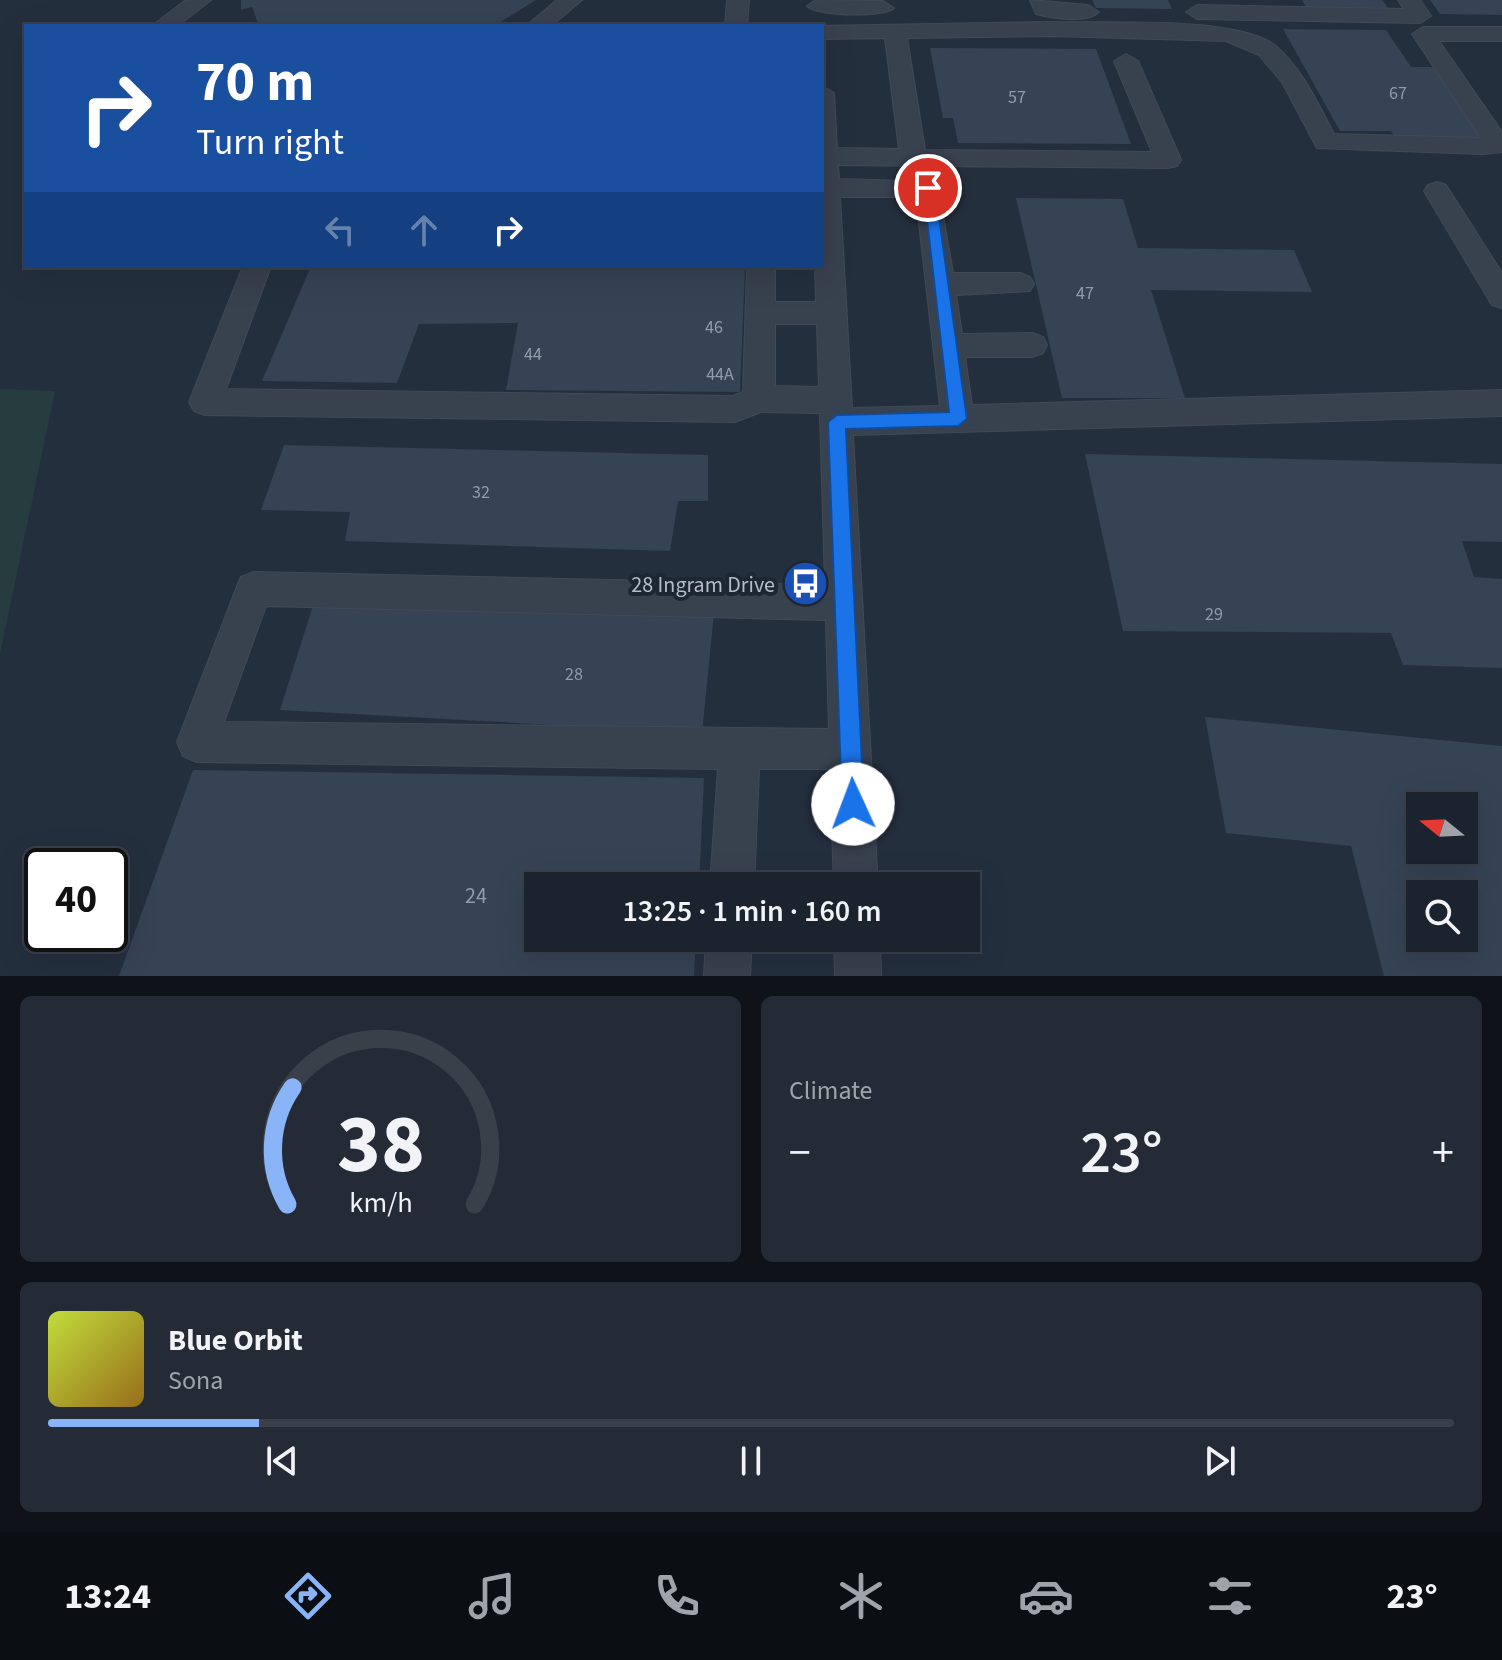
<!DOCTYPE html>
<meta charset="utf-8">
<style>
:root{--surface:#1b232e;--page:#242b36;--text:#f1f3f6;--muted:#a0a4aa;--line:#39404a;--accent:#8ab4f8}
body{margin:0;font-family:"Source Sans 3",sans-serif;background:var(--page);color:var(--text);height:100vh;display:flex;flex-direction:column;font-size:30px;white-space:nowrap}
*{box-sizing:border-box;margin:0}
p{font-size:26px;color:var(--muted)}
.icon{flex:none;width:44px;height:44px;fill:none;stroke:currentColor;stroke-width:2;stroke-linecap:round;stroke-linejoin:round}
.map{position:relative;height:976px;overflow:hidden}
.panel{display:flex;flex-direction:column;gap:20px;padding:20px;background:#0f1319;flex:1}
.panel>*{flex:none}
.hud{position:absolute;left:24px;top:24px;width:800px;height:244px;border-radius:0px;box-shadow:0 8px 32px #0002,0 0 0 2px var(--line);background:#1a4fa0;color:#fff;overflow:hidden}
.needle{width:52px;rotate:288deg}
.fabs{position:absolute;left:1406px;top:792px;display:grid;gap:16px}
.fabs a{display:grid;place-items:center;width:72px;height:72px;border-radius:0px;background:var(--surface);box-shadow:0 8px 32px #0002,0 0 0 2px var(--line);font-size:40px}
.speed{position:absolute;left:24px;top:848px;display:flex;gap:16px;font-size:40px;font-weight:700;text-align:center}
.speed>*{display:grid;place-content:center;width:104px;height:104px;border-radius:50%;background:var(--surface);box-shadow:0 8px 32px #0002,0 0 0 2px var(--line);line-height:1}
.speed .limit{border:4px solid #111;border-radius:12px;background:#fff;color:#111}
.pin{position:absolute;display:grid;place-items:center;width:68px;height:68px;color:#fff;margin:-34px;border:4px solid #fff;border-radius:50%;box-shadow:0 2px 8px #0007}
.me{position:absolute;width:88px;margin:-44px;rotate:358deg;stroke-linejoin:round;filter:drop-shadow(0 0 6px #0008)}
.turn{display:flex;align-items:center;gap:28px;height:168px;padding:0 40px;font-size:36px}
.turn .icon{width:104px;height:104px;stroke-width:2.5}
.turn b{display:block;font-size:56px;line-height:68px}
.lanes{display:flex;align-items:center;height:76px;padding:0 40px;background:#0003;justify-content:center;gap:40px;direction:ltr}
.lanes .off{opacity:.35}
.big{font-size:60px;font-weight:600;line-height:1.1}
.panel .widget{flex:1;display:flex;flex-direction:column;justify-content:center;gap:12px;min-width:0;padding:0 28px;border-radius:12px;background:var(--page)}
.panel .dial{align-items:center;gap:0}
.dial svg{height:208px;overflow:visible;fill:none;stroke:var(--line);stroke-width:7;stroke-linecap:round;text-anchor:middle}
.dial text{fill:var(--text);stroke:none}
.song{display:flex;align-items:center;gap:24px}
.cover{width:96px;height:96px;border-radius:12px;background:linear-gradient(135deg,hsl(70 70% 55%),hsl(40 70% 35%))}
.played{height:8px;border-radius:4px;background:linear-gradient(90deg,var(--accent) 15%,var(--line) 15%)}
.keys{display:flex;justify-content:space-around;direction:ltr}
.heat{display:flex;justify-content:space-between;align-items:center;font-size:44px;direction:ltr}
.panel .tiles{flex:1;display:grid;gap:20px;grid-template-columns:1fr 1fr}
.widget:last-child{grid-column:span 2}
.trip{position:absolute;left:524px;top:872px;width:456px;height:80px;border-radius:0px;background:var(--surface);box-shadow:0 8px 32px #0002,0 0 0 2px var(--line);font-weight:600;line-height:80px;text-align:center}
.dock{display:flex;height:128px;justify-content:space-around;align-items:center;background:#0b0e12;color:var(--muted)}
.dock .icon{width:56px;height:56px}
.dock .on{color:var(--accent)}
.dock b{font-size:36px;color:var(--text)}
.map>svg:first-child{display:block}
.green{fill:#263c3f}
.building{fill:#364354;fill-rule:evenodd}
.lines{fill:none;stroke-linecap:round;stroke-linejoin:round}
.minor-casing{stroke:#414a57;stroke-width:2}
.minor{fill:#38414e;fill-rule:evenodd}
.route{fill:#1a73e8;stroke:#114b97;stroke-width:2}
.labels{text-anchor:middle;stroke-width:8;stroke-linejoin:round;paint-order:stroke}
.number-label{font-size:18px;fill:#929caa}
.poi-label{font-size:22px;fill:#b4bcc9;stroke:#1d2633;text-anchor:end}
.near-number-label{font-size:22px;fill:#929caa}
</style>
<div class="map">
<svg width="1502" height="976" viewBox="0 0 1502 976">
<rect width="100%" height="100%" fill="#242f3e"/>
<path class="green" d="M 0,389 L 55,391 L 0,654 Z"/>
<path class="building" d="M 241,0 L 536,0 L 494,26 L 259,26 L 252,7 L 241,10 Z
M 1092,0 L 1168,0 L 1172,9 L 1096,8 Z
M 1302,0 L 1382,0 L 1388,8 L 1306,7 Z
M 1430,0 L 1502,0 L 1502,15 L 1440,14 Z
M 1283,29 L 1386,30 L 1411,67 L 1433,67 L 1484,140 L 1396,139 L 1391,131 L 1340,131 Z
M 930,48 L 1096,49 L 1131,144 L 958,143 L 953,118 L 943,118 Z
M 1016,198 L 1123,199 L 1138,248 L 1294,250 L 1312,292 L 1151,290 L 1185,398 L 1062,398 Z
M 311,266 L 745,266 L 740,392 L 506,390 L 518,323 L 419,324 L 397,383 L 262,381 Z
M 284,445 L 708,455 L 708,501 L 678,501 L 670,551 L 345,541 L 350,512 L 261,510 Z
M 1085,454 L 1502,464 L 1502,542 L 1462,541 L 1474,577 L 1502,579 L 1502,668 L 1403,665 L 1391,633 L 1123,631 Z
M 316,596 L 714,613 L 702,733 L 280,710 Z
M 1205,717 L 1502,746 L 1502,976 L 1384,976 L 1351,846 L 1226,833 ZM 1420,806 L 1464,806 L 1464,850 L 1420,850 ZM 1420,894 L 1464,894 L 1464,938 L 1420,938 Z
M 193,770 L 704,778 L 699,886 L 538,886 L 538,938 L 696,938 L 694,976 L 119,976 Z"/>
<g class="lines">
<defs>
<path id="minor" d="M 186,0 L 211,0 L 178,26 L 152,26 Z
M 557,0 L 582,0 L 551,26 L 526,26 Z
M 727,0 L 749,0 L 747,26 L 725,26 Z
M 816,0 L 883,1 L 894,8 C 885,18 816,16 807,6 Z
M 1030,0 L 1088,5 L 1099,12 C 1087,24 1052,18 1036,14 Z
M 1398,0 L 1420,0 L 1431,16 L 1420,23 L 1197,19 L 1186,12 L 1197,5 L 1404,9 Z
M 1052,22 C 1103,24 1240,15 1277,47 C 1303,70 1318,104 1334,134 L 1481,138 L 1412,34 L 1423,27 L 1502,27 L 1502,41 L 1439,41 L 1502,132 L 1502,152 L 1483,154 L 1317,148 L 1282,82 L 1259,55 L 1226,41 L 1052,36 L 907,38 L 925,150 L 1152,152 L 1114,61 L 1126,54 L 1138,61 L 1181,160 L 1177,166 L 1168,168 L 838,165 L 839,179 L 937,182 L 953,273 L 1020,273 L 1030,277 L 1034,284 L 1030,291 L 956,295 L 962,334 L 1032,333 L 1043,337 L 1047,345 L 1043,353 L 1032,357 L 965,357 L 972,405 L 1502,390 L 1502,416 L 853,435 L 878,886 L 834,886 L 830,769 L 759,769 L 754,886 L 710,886 L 718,769 L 197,762 L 183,756 L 177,742 L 236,589 L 241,577 L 254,572 L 825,585 L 820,413 L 761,412 L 735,422 L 205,415 L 194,411 L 189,402 L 243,266 L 271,266 L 226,389 L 733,396 L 743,392 L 747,266 L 775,266 L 775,302 L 816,302 L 815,266 L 822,266 L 822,86 L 834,93 L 837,148 L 899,149 L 885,38 L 822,39 L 822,26 L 819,26 ZM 840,197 L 916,197 L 940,406 L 852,408 ZM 775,324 L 817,324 L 819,387 L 775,386 ZM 266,606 L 826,620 L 829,729 L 224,722 Z
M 1437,182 L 1446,185 L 1502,273 L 1502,308 L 1492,305 L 1424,191 L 1428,185 Z
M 706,938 L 752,938 L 750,976 L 704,976 Z
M 834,938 L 880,938 L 881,976 L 835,976 Z"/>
</defs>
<use href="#minor" class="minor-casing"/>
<use href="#minor" class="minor"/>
</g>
<path class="route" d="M 923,185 L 935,188 L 967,419 L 958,426 L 846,429 L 864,804 L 861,812 L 853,815 L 845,812 L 842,804 L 828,422 L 837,415 L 949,412 Z"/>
<defs>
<symbol id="bus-disc" viewBox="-11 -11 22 22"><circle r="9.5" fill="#1a4fb4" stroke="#1d2633"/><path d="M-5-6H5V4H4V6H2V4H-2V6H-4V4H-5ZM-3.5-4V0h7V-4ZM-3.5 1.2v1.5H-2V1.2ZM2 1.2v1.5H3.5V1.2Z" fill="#fff"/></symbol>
</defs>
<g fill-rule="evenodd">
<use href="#bus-disc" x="780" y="558" width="51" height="51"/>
</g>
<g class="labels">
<g class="number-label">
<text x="1398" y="99">67</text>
<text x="1017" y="103">57</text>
<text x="1085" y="299">47</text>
<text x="714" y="333">46</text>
<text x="533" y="360">44</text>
<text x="720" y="380">44A</text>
<text x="481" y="498">32</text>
<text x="1214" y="620">29</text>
<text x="574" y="680">28</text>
</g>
<g class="poi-label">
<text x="775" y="592">28 Ingram Drive</text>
</g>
<g class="near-number-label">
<text x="476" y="903">24</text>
</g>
</g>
</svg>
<div class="fabs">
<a><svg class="needle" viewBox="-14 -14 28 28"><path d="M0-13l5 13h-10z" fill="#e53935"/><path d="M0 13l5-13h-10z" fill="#a0a4aa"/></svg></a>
<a><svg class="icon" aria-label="search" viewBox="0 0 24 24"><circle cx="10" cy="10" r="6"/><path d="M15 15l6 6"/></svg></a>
</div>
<div class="speed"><div class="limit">40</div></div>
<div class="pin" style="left:928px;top:188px;background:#d93025"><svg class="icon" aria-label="arrive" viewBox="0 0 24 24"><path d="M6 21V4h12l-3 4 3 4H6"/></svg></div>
<svg class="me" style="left:853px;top:804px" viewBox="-20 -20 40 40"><circle r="19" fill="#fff"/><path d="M0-13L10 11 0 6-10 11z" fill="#1a73e8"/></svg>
<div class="trip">13:25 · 1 min · 160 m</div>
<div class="hud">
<div class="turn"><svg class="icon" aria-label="right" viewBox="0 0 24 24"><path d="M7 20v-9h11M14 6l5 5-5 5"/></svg><div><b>70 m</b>Turn right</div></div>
<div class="lanes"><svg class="icon off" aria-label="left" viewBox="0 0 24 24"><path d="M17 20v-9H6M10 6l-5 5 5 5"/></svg><svg class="icon off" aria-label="ahead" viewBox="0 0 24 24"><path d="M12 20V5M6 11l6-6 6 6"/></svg><svg class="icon" aria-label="right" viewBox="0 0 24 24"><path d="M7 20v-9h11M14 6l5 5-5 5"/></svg></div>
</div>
</div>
<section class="panel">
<div class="tiles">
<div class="widget dial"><svg viewBox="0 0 100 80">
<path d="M14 69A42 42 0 1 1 86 69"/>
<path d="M14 69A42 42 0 0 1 16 24" stroke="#8ab4f8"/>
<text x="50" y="56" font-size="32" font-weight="700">38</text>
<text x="50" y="72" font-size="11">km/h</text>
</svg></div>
<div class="widget"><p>Climate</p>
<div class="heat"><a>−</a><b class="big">23°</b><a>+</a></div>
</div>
<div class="widget">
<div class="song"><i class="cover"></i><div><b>Blue Orbit</b><p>Sona</p></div></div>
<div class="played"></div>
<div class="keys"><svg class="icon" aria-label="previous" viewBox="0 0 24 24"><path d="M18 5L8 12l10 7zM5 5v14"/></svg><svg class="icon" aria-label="pause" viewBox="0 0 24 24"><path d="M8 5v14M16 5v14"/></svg><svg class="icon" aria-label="next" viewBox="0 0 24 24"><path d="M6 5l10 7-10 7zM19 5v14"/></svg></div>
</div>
</div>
</section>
<nav class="dock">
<b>13:24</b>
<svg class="icon on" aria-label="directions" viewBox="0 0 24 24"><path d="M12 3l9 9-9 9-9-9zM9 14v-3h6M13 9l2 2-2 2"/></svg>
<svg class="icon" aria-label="music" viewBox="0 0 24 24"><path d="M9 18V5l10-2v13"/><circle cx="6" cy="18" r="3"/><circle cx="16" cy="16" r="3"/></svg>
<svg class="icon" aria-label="phone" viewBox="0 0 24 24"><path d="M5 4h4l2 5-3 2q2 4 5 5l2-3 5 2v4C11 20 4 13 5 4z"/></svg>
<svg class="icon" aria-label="climate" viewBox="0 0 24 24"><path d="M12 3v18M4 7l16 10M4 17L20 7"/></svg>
<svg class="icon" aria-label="car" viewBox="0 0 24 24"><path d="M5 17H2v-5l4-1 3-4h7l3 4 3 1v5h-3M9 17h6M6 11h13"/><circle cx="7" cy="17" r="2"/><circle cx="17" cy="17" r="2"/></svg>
<svg class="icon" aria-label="filters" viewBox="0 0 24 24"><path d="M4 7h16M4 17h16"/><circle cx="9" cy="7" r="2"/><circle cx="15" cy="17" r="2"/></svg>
<b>23°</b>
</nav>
